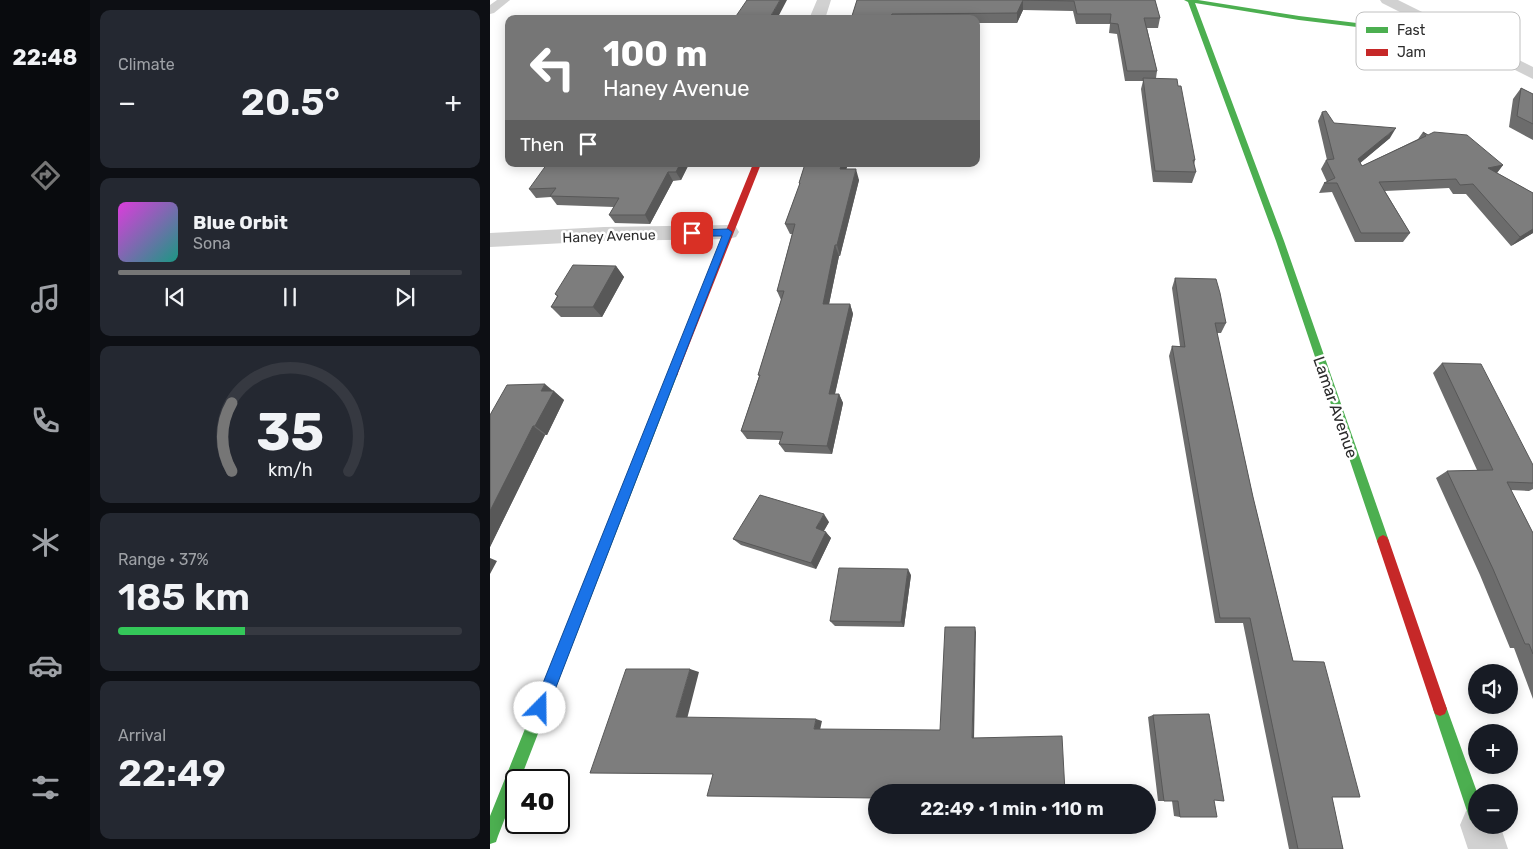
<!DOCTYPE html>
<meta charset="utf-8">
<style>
:root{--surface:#171b24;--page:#242831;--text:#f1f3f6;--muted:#9ea1a6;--line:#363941;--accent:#767676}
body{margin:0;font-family:Rubik,sans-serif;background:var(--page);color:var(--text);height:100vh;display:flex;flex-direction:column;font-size:19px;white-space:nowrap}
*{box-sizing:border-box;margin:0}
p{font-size:16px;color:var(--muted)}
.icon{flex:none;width:28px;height:28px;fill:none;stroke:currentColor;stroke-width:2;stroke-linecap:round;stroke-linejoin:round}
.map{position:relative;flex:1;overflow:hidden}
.side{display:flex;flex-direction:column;gap:10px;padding:10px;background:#0d0f14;width:400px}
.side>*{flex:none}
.top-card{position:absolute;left:15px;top:15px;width:475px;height:152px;border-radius:10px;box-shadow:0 2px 12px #0003;background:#767676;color:#fff;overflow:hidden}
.tools{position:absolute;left:978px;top:664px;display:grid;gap:10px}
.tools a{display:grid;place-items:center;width:50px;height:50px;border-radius:50%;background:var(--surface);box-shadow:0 2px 12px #0003;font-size:25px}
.speed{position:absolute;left:15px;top:769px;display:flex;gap:10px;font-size:25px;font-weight:700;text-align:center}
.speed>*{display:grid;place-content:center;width:65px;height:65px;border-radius:50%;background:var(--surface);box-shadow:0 2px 12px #0003;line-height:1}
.speed .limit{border:2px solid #111;border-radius:8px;background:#fff;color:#111}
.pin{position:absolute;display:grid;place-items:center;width:42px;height:42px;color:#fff;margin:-21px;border-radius:10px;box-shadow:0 2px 8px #0006}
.me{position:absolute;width:55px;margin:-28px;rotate:22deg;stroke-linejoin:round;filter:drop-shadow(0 0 4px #0008)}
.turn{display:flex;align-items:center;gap:18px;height:105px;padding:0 15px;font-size:22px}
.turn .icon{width:65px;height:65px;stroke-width:2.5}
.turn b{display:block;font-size:35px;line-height:42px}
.then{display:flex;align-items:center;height:48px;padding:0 15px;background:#0003;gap:10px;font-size:19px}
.big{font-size:38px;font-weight:600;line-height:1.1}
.side .card{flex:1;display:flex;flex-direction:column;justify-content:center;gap:8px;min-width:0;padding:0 18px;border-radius:10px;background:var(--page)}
.side .dial{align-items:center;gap:0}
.dial svg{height:130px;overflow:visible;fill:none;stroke:var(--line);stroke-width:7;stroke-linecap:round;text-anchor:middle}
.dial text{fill:var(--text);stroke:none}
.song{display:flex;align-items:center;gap:15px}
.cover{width:60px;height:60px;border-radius:8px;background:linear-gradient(135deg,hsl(300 70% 55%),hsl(170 70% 35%))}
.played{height:5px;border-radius:2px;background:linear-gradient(90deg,var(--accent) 85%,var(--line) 85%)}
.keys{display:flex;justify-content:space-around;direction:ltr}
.heat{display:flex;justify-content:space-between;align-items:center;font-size:28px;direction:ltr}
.charge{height:8px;border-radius:4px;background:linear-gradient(90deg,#34c759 37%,var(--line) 0)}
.trip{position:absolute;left:378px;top:784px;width:288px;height:50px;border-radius:25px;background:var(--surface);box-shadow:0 2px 12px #0003;font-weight:600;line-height:50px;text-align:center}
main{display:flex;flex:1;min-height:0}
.tab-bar{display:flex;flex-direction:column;width:90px;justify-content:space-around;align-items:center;background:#090b0e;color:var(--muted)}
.tab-bar .icon{width:35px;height:35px}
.tab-bar .current{color:var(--accent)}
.tab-bar b{font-size:22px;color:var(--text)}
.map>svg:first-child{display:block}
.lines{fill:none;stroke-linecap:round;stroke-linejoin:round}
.lane{fill:#d1d1d1;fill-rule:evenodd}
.street{fill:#d1d1d1;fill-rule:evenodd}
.fast{fill:#4caf50;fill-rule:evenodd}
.jam{fill:#c62828;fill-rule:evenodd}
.wall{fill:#6c6c6c}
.shaded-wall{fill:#585858}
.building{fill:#7d7d7d;stroke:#585858}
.route{fill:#1a73e8;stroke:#114b97}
.labels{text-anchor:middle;stroke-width:5;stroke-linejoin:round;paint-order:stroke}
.far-street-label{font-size:14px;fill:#2c2c2c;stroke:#fff}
.street-label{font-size:16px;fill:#2c2c2c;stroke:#fff}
.key{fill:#fff;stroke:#c0c0c0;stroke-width:1}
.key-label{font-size:14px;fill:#2c2c2c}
</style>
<main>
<nav class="tab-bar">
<b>22:48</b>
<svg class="icon current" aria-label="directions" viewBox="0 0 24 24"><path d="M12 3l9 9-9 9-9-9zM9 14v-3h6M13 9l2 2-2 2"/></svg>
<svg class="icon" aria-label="music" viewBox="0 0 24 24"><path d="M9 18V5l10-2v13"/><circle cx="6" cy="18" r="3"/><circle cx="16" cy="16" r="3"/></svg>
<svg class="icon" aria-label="phone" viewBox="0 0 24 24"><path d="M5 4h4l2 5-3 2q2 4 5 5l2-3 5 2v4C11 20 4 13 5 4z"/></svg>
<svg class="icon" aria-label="climate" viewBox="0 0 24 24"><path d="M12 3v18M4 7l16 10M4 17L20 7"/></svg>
<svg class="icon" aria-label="car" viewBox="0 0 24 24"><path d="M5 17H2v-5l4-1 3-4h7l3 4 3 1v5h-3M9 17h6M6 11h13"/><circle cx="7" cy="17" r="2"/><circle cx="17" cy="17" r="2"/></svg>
<svg class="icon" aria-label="filters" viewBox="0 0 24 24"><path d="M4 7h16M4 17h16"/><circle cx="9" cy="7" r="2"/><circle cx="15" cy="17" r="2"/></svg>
</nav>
<section class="side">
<div class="card"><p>Climate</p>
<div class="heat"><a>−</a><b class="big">20.5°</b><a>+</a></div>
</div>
<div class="card">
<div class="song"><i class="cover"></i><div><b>Blue Orbit</b><p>Sona</p></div></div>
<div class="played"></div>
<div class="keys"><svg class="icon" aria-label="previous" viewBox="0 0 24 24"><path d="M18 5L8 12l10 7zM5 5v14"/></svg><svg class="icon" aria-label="pause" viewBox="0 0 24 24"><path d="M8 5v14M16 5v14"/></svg><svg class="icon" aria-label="next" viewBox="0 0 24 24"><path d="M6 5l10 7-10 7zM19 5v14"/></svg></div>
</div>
<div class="card dial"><svg viewBox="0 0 100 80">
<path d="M14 69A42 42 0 1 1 86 69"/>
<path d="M14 69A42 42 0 0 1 14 27" stroke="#767676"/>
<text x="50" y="56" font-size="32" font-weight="700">35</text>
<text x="50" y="72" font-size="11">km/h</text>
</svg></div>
<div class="card"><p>Range · 37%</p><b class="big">185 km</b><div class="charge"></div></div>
<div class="card"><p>Arrival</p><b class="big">22:49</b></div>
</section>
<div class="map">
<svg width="1043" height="849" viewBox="0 0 1043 849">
<rect width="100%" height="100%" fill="#fff"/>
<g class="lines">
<path class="lane" d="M 7,0 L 20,0 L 4,13 L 0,14 L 0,5 Z"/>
<path class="street" d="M 327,0 L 341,0 L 335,19 L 319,19 Z
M 890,0 L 908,0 L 1043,67 L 1043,79 L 892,3 Z
M 238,225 L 246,227 L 249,232 L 246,237 L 238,239 L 114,241 L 0,247 L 0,233 L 114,227 Z
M 986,807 L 986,825 L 1010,825 L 1018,849 L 978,849 L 970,825 L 976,811 Z"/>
<path class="fast" d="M 694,0 L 708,0 L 809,16 L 974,36 L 977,38 L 974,40 L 809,20 L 705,3 L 794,241 L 899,541 L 897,545 L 893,547 L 889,545 L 887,541 L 786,241 L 698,2 Z
M 183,369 L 188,373 L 30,780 L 26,780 L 26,790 L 8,836 L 6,842 L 0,844 L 0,816 L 178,373 Z
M 950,702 L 955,704 L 957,709 L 987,792 L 986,822 L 980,820 L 943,709 L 945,704 Z"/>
<path class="jam" d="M 263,164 L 271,164 L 188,373 L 187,376 L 179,376 L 178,373 Z
M 893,535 L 897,537 L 899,541 L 957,709 L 955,714 L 950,716 L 945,714 L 943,709 L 887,541 L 889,537 Z"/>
</g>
<path class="wall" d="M 367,0 L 665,0 L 670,18 L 668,28 L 657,28 L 667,71 L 666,78 L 705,160 L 704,165 L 706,172 L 702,183 L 663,182 L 651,89 L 653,81 L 635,81 L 627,34 L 619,33 L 620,24 L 586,24 L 583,11 L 533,10 L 527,23 L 486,23 L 486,19 L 361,19 Z
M 1031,88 L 1043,94 L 1043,140 L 1019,127 L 1023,99 Z
M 832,112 L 844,123 L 900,138 L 870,163 L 872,166 L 928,139 L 933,132 L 938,135 L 1013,165 L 1007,173 L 1043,193 L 1043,233 L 1021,246 L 976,194 L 963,194 L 959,188 L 895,191 L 920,233 L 913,242 L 865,242 L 842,192 L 829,193 L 834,183 L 837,182 L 831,169 L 836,160 L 837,160 L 828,121 Z
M 199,164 L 191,180 L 183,181 L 160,224 L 125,223 L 119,215 L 124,207 L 67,205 L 61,197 L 46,198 L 39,189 Z
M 315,164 L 358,164 L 356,169 L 369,180 L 350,256 L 349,256 L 339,304 L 360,304 L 363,314 L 345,394 L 349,394 L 353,403 L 342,454 L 295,452 L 289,444 L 291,440 L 257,439 L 251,431 L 269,376 L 268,375 L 291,300 L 287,291 L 302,234 L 300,234 L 295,224 L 309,186 L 309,183 Z
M 126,266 L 134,277 L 112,317 L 71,317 L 61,307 L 67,296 L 65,294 Z
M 685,278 L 736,323 L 731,333 L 727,333 L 763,497 L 803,661 L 842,797 L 853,849 L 799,849 L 753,623 L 725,623 L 679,356 L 682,346 L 690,346 L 682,288 Z
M 952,363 L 1043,465 L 1043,489 L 1039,491 L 1021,490 L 1043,533 L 1043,699 L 1024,648 L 1020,648 L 990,575 L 946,478 L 957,471 L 987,470 L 943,373 Z
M 62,391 L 64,391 L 74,400 L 57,435 L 55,435 L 0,547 L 0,415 Z
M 339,522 L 334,531 L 341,538 L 326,569 L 251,545 L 243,539 Z
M 421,575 L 414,627 L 345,626 L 340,621 Z
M 663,715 L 724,800 L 690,817 L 684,816 L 682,801 L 668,801 L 658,717 Z"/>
<path class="shaded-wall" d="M 290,0 L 297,0 L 287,19 L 279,19 Z
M 533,0 L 533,10 L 527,23 L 527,13 Z
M 906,128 L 900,138 L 863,169 L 868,159 Z
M 190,164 L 199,164 L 191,180 L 186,172 Z
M 352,164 L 358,164 L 353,180 L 350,169 Z
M 1013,165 L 1006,174 L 998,168 Z
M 366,169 L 369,180 L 350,256 L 347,245 Z
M 178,172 L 183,181 L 160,224 L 155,215 Z
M 1043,229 L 1043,233 L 1021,246 L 1030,237 Z
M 345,245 L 349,256 L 337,314 L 333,304 Z
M 126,266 L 134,277 L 112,317 L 103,307 Z
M 360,304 L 363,314 L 343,402 L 339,394 Z
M 55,384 L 74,400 L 57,435 L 45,426 L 51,391 Z
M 349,394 L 353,403 L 342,454 L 337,446 Z
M 43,426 L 55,435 L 0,547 L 0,511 Z
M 334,514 L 339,522 L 331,535 L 326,528 Z
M 336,532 L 341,538 L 326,569 L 321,563 Z
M 0,558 L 7,561 L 0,574 Z
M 418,569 L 421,575 L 414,627 L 411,622 Z
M 485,627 L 486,632 L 484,740 L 482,738 Z
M 200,669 L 209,672 L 197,719 L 186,717 Z
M 326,719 L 332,721 L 330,730 L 324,729 Z"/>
<path class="building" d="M 257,0 L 290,0 L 279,19 L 244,19 Z
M 367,0 L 665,0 L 670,18 L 654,18 L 667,71 L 637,71 L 628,24 L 620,23 L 621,14 L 587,14 L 584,1 L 533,0 L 527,13 L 402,14 L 400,19 L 361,19 Z
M 653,78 L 687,79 L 688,86 L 691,86 L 705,160 L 703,160 L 706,172 L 665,171 Z
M 1031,88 L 1043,94 L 1043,124 L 1027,116 Z
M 836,111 L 844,123 L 906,128 L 868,159 L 872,166 L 936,136 L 933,132 L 938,135 L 944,132 L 977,135 L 1013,165 L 998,168 L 1043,193 L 1043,229 L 1030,237 L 983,184 L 970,185 L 966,179 L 889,182 L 920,233 L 871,233 L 847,183 L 834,183 L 845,178 L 836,160 L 844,159 L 832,112 Z
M 57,164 L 190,164 L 186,172 L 178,172 L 155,215 L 119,215 L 129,198 L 60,196 L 66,188 L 39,189 Z
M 315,164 L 352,164 L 350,169 L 366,169 L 347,245 L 345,245 L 333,304 L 360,304 L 339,394 L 349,394 L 337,446 L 289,444 L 293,432 L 251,431 L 270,375 L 268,375 L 294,291 L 287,291 L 305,224 L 295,224 L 310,183 L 309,183 Z
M 83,265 L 126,266 L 103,307 L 61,307 L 68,296 L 65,294 Z
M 685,278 L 726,279 L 730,293 L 736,323 L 725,323 L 763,497 L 803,661 L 834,662 L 870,797 L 842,797 L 853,849 L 808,849 L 760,618 L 730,618 L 682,346 L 695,347 Z
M 952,363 L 991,364 L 1043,465 L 1043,483 L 1017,482 L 1043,533 L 1043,654 L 1039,644 L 1035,644 L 1003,569 L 957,471 L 1003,470 Z
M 55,384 L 51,391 L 64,391 L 45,426 L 43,426 L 0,511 L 0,415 L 17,385 Z
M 270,495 L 334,514 L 326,528 L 336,532 L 321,563 L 243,539 Z
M 349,568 L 418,569 L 411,622 L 340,621 Z
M 455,627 L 485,627 L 482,738 L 572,736 L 575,792 L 386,792 L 386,798 L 217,796 L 223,774 L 100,773 L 136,669 L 200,669 L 186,717 L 326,719 L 324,729 L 450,730 Z
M 719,714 L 734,801 L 724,800 L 727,817 L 690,817 L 688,801 L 674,801 L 663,715 Z
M 536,825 L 568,825 L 568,831 L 536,832 Z"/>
<path class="route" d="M 238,229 L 242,232 L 58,708 L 56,714 L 50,716 L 45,714 L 43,708 L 232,236 L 202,236 L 198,233 L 202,230 Z"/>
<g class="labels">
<g class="far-street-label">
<text transform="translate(119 236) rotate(-2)" y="5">Haney Avenue</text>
</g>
<g class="street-label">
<text transform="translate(846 407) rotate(71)" y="6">Lamar Avenue</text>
</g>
</g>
<rect x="866" y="12" width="164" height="58" rx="8" class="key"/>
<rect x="876" y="27" width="22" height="6" fill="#4caf50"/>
<rect x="876" y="49" width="22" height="7" fill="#c62828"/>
<g class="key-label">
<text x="907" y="35">Fast</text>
<text x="907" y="57">Jam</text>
</g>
</svg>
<div class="tools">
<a><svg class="icon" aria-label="sound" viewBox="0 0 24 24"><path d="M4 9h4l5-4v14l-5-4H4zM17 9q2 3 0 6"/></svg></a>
<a>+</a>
<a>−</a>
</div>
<div class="speed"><div class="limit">40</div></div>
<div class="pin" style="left:202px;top:233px;background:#d93025"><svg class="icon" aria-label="arrive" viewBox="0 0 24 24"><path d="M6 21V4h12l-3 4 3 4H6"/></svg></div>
<svg class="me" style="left:50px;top:708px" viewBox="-20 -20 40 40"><circle r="19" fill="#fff"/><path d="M0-13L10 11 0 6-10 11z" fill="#1a73e8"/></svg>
<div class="trip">22:49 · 1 min · 110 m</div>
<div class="top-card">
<div class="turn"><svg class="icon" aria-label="left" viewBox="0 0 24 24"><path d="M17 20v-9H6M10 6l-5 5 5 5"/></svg><div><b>100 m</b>Haney Avenue</div></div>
<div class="then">Then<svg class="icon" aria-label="arrive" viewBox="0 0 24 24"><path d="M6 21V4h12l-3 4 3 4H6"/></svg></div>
</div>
</div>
</main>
